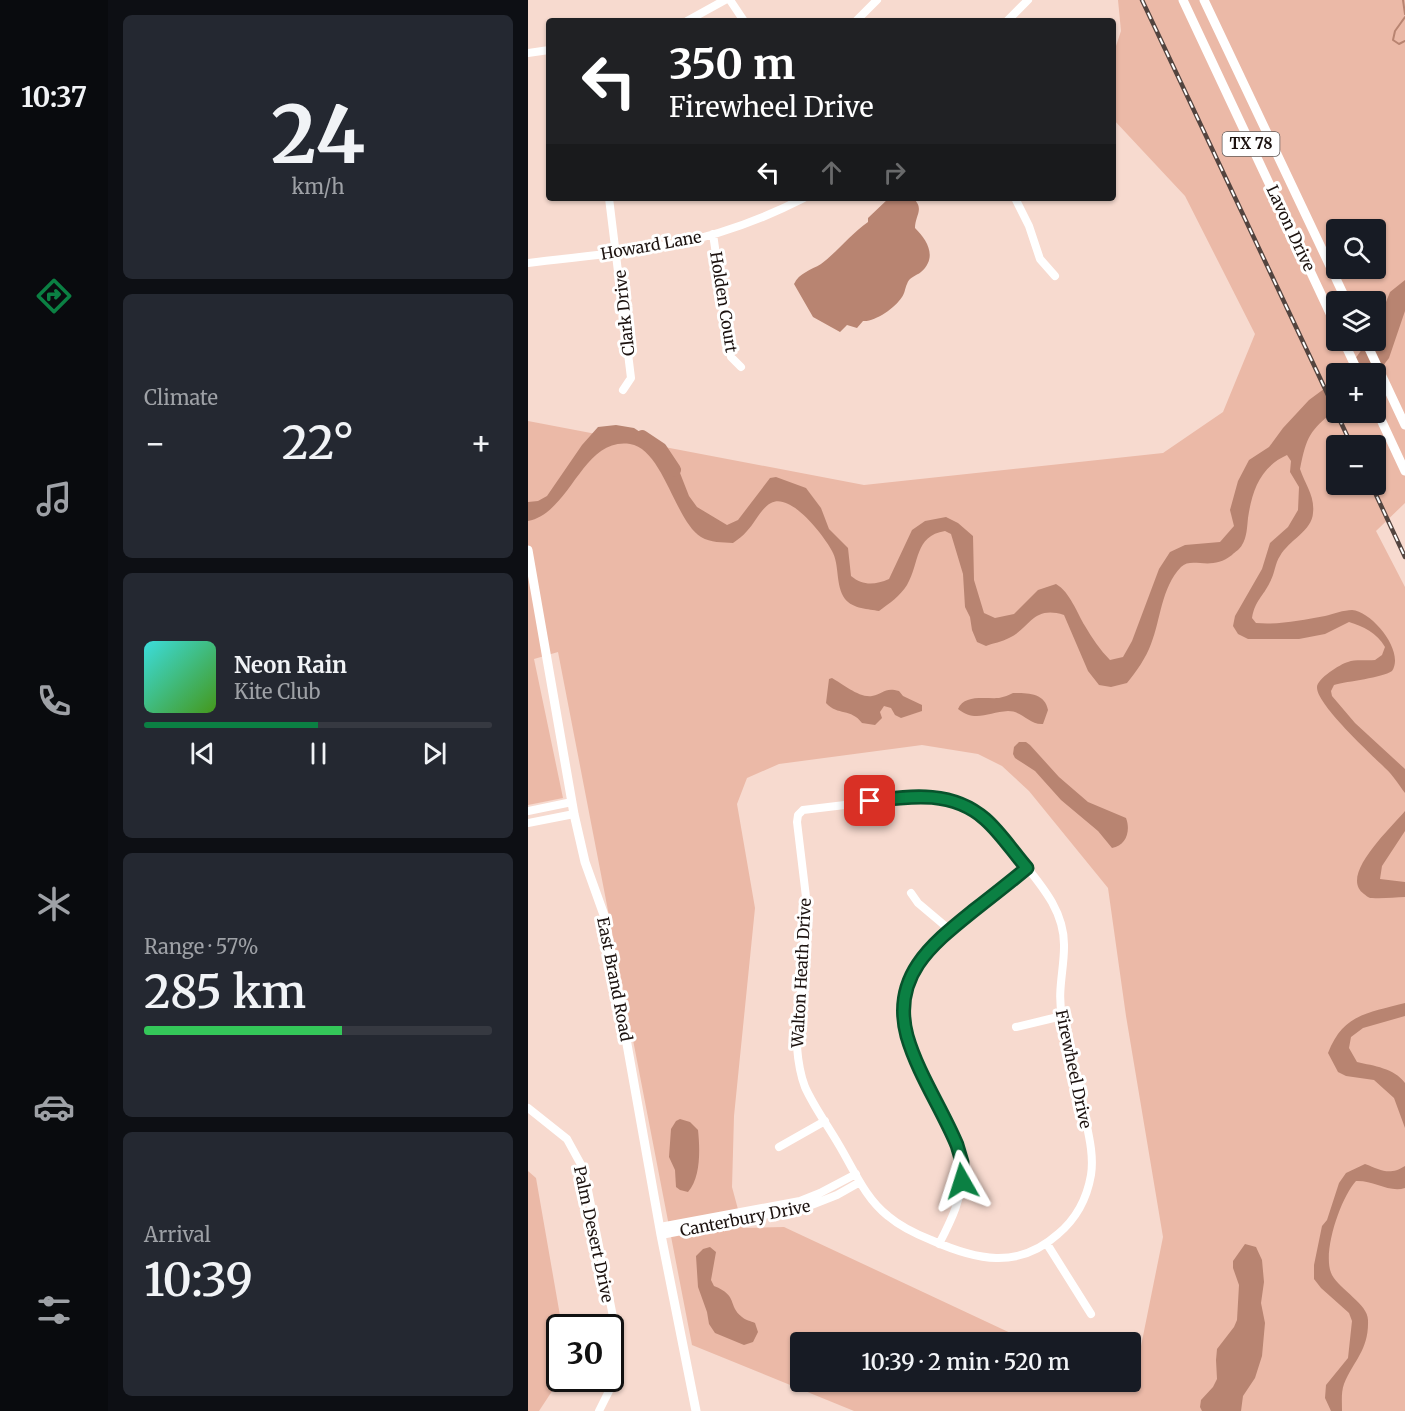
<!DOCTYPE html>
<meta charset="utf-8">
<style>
:root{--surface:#171b24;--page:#242831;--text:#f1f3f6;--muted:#9ea1a6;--line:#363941;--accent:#0b8043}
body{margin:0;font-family:Merriweather,serif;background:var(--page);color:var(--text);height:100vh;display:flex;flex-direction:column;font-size:22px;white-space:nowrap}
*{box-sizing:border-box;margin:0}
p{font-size:20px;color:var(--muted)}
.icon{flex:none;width:33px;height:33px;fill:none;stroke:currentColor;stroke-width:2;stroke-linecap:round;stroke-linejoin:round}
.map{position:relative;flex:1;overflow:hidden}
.drawer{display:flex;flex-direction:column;gap:15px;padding:15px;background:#0d0f14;width:420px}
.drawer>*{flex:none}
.banner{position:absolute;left:18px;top:18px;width:570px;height:183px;border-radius:6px;box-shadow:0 2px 4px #0004;background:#202124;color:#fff;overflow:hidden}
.fabs{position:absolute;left:798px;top:219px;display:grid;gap:12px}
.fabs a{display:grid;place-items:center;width:60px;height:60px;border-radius:6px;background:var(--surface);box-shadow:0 2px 4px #0004;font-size:30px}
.speed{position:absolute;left:18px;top:1314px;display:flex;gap:12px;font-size:30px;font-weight:700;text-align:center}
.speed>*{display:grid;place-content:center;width:78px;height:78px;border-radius:50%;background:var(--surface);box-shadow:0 2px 4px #0004;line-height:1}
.speed .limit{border:3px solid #111;border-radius:9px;background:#fff;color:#111}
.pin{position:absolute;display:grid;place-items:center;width:51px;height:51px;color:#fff;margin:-26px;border-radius:12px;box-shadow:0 3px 9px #0006}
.me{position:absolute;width:66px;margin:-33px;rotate:354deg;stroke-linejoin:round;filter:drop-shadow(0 0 4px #0008)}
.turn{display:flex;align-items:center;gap:21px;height:126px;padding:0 24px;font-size:27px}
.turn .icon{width:78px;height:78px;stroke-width:2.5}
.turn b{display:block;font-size:42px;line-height:51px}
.lanes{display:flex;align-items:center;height:57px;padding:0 24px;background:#0003;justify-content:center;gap:30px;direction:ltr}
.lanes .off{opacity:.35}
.big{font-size:45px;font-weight:600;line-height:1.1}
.drawer .tile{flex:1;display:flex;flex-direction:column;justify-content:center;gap:9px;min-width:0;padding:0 21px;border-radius:9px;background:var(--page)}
.drawer .dial{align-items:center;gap:0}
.dial b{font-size:78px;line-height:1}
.song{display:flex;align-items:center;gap:18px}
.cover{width:72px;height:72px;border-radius:9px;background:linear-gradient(135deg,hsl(180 70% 55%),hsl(100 70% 35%))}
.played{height:6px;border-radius:3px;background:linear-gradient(90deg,var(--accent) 50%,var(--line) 50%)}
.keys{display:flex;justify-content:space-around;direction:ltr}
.heat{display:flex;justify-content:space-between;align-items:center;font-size:33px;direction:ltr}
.charge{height:9px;border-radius:4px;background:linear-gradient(90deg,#34c759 57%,var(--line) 0)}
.trip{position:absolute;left:262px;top:1332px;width:351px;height:60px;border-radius:6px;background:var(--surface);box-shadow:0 2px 4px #0004;font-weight:600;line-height:60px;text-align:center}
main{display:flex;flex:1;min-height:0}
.menu{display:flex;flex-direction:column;width:108px;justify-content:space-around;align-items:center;background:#090b0e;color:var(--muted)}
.menu .icon{width:42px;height:42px}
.menu .current{color:var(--accent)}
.menu b{font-size:27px;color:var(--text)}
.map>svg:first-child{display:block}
.green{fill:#ebb9a7;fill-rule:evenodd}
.water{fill:#b88471}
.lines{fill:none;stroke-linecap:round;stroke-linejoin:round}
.stream{stroke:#b88471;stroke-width:2}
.river{stroke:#b88471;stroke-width:14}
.minor{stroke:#fff;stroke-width:8}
.major{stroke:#fff;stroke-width:9}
.rail-casing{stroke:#53443f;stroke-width:4.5}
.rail{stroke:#fff;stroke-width:2;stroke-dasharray:7;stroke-linecap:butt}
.route-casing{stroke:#07532c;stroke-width:15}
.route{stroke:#0b8043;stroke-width:10}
.labels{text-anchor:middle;stroke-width:6;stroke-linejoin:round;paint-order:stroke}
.shield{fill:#fff;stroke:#605957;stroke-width:1.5}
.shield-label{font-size:15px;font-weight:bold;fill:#1c120f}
.street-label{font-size:16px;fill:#1c120f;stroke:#fff}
</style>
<main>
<nav class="menu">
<b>10:37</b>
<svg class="icon current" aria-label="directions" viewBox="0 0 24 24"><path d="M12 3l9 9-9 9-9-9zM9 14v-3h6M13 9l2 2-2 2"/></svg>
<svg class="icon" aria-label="music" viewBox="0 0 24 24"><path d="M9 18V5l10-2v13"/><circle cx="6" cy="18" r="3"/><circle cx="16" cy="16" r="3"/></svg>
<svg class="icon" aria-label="phone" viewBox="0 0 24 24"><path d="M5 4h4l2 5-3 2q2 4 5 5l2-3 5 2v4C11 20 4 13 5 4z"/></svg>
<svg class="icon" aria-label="climate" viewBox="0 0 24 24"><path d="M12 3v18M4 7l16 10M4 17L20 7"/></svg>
<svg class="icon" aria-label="car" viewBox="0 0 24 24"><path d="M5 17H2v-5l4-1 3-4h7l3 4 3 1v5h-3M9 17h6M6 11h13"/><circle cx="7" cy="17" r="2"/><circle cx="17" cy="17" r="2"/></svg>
<svg class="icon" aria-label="filters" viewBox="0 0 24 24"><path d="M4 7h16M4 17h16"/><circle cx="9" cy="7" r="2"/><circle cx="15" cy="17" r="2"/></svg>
</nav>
<section class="drawer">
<div class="tile dial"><b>24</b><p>km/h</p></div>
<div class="tile"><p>Climate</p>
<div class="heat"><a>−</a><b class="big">22°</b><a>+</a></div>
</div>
<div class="tile">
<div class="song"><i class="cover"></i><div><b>Neon Rain</b><p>Kite Club</p></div></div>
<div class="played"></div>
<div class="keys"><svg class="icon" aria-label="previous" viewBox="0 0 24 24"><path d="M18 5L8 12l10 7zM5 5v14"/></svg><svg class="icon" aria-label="pause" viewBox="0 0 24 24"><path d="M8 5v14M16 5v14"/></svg><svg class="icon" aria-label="next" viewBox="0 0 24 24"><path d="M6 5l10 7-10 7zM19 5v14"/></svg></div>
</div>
<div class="tile"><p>Range · 57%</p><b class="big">285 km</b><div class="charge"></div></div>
<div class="tile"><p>Arrival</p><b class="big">10:39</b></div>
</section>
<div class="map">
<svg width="877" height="1411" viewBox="0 0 877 1411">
<rect width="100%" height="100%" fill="#f7dacf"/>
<path class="green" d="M 590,0 L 877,0 L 877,503 L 848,531 L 877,587 L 877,1411 L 326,1411 L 164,1345 L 30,652 L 6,659 L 35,798 L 0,805 L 0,421 L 336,485 L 635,453 L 695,412 L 727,334 L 657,196 L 585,119 L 585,55 L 593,31 ZM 808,230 L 848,230 L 848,268 L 808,268 ZM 808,302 L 848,302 L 848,340 L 808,340 ZM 808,374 L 848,374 L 848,412 L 808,412 ZM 808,446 L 848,446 L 848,484 L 808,484 ZM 394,745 L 450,754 L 474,766 L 501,791 L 580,888 L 598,1016 L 635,1237 L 612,1351 L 603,1369 L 603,1382 L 273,1382 L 273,1342 L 502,1342 L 256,1227 L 215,1228 L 204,1187 L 206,1116 L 227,908 L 209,804 L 219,778 L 251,764 Z
M 0,1171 L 8,1178 L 34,1327 L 32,1328 L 32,1379 L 11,1411 L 0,1411 Z"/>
<path class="water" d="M 361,198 L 385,198 C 397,209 387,215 387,228 C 399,240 410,257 393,272 C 388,276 381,277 379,284 C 377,288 377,293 374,297 C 367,308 347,322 335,321 L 329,328 L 319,325 L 312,332 L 285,317 L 266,284 C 271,273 283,270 293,264 C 310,251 323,234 340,222 L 340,218 Z
M 877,280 L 877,311 L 861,358 L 848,375 L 816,374 L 840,341 L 848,340 L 848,327 L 862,292 Z
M 808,380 L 808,409 C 781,432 779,435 772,469 C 777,484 787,496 785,513 C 784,531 761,540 752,556 C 747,563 747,573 742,582 C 735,597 727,600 724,618 L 728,623 C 752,625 774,620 797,616 C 805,614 816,610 824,610 C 845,612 877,652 864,671 C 854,678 820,681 806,685 L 803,691 L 804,696 L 827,723 L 877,769 L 877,793 C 871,785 865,775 857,768 C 844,755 788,704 789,687 C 789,679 812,664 820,662 C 827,659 839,661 847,660 L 854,655 L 857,647 C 849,633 835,626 821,622 L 797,634 L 771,639 L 720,639 L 710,634 L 705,626 L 707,616 L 734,569 L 742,543 L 760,527 L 770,510 L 771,487 L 762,472 L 763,461 L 759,455 C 732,467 724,491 720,518 C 719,527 719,537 714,545 C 712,549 707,552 704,555 C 683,572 664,556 653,567 C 633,588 633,619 623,644 C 618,658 608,672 599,683 L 583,687 L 571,685 L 560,671 L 536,615 C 504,605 502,629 481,638 C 474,642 465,643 458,646 L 449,642 L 444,630 L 442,617 L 437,607 L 435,574 L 423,534 L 417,531 C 386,536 392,563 379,585 C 372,596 362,603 351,611 C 341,609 325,609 317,599 C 307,585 312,565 304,551 C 296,536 263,492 243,503 C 233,508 227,523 219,531 C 215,536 210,539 205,543 C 194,542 183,543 173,537 C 147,521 135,449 102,444 C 54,437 43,513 0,521 L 0,502 L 10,501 L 19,496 L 54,445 L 70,427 L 88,425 L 106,428 L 118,436 L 152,473 L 161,496 L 169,507 L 199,525 L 210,520 L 242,478 L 248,477 L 278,488 L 293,508 L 301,529 L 320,548 L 323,576 C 335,586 347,585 361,579 L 384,530 L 397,521 L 418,517 L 430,523 L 445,536 L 446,580 L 456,613 L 467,618 L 486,614 L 510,590 L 528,584 C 542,592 549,613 557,626 C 564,638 572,650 582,660 L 595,657 L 604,641 L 631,569 L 642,552 L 657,545 L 692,542 L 706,526 L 702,510 L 710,481 L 721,460 L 741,447 L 755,428 L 781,400 Z
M 304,678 C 315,684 331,698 344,696 C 356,694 356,687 371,691 L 375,696 L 394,705 L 394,711 L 373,718 L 367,715 L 363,708 L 356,706 L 352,712 L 354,718 L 347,725 L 334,723 C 323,708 310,716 298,703 L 301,679 Z
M 485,693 C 500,693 517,693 520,710 L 515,724 C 501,725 495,711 480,711 C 461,712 447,723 430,709 C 436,694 457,699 471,698 C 476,697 481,695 485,693 Z
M 491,742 L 498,742 L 502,745 L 531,777 L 560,802 L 598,818 C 603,831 598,846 584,848 L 570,831 L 533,800 L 507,771 L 487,758 L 485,754 L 486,747 Z
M 877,811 L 877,831 L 854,866 L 852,879 L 877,882 L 877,897 C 867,897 855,899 844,898 C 840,898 839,896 836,894 C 810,876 864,827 877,811 Z
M 877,1003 L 877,1016 L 835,1028 L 823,1037 L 821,1048 L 829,1062 C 846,1066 866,1068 877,1083 L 877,1128 L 866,1098 L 846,1080 L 818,1076 L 810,1072 L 800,1053 C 815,1014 840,1013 877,1003 Z
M 152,1119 L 162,1122 L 170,1130 C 172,1149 173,1177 160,1192 L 152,1190 L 148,1187 L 147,1170 L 141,1157 L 143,1129 L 148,1121 Z
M 837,1164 C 853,1170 861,1176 877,1166 L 877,1188 C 861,1193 845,1180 828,1181 C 813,1197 793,1254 804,1275 C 812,1290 840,1304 840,1320 C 841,1350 826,1360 816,1384 C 813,1392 814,1402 814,1411 L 803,1411 L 797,1398 L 798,1385 L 820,1358 L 824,1321 L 821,1313 L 793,1288 L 786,1279 L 786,1265 L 794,1226 L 799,1220 L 811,1183 L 818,1173 Z
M 717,1244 L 728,1247 L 734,1260 L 736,1282 L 733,1303 L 737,1323 L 734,1356 L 727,1378 L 715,1396 L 713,1411 L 674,1411 L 672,1407 L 673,1400 L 685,1387 L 689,1379 L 688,1360 L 689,1349 L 706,1327 L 709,1320 L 711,1285 L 705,1268 L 705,1261 Z
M 182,1247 L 188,1252 L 183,1280 L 186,1286 C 211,1296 199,1305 214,1317 C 217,1320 223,1321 227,1323 L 230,1332 L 225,1342 L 216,1345 L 187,1333 L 181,1324 L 179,1312 L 170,1287 L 168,1256 L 175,1249 Z"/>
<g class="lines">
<path class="stream" d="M 875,0 L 877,14
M 877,17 L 867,31 L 865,40 L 871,44 L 877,41"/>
<path class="river" d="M 114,437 L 132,449 L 146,470"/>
<path class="minor" d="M 202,0 L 216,21
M 159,21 L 197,0
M 328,21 L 349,0
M 479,21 L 500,0
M 0,53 L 21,50
M 81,198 L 103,378 L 95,390
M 487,198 L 501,226 L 512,259 L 527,276
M 185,234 L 203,357 L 213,367
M 0,263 C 48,257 98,253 146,244 C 191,235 235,219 276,198
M 392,796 C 417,796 437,804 457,819 C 470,832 481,846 493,860 C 514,886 537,912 536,947 C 536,970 529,992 534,1015 C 540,1049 550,1083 557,1117 C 561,1136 566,1156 563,1175 C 559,1198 548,1219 530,1234 C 490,1270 448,1260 403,1240 C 388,1234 373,1227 360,1216 C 337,1198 326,1170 311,1145 C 300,1126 286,1107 277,1087 C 272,1074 270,1060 269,1047 L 278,915 L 278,897 L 269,822 L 270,815 L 275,810 Z
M 0,811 L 44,802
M 0,823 L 46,814
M 383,893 L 390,903 L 422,930
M 488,1027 L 534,1016
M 0,1108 L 39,1139 L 56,1170 L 92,1352 L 90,1373 L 71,1411
M 251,1147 L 297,1121
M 132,1227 L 272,1201 L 292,1193 L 328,1174
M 133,1235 L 281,1206 L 309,1195 L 332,1182
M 411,1244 C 423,1221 435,1197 434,1170 C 434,1152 425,1135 417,1119 C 392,1067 355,1012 394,957 C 404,942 421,931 434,920 C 456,903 477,885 499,868
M 519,1244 L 563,1314"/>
<path class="major" d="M 655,0 L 808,326
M 676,0 L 819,302
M 815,340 L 831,374
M 837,340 L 877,425
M 848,409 L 877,471
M 0,550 L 46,814 L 57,862 L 76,915 L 133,1235 L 168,1411"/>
<defs>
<path id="rail" d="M 614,0 L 824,446
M 843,484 L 877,557"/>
</defs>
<use href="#rail" class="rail-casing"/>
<use href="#rail" class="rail"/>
</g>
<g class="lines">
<defs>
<path id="route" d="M 342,801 C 383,796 424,790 457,819 C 473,833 485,852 499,868 C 481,883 463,897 445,911 C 404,944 363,976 379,1036 C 390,1074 414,1109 429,1145 L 434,1162 L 434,1181"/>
</defs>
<use href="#route" class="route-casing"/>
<use href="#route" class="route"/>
</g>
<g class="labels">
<rect class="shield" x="694.5" y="132" width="57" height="24" rx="4.5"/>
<g class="shield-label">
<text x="723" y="149">TX 78</text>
</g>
<g class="street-label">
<text transform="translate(763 228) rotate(65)" y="6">Lavon Drive</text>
<text transform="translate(123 245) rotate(-10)" y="6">Howard Lane</text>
<text transform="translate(196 302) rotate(81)" y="6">Holden Court</text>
<text transform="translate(96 313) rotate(-96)" y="6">Clark Drive</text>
<text transform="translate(273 973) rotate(-87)" y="6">Walton Heath Drive</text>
<text transform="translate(87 979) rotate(79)" y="6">East Brand Road</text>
<text transform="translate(546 1069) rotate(78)" y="6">Firewheel Drive</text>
<text transform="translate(217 1218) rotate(-11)" y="6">Canterbury Drive</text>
<text transform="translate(66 1234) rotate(78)" y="6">Palm Desert Drive</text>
</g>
</g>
</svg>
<div class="fabs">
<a><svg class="icon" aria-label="search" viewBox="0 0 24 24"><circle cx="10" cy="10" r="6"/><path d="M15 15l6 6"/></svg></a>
<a><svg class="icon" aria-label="layers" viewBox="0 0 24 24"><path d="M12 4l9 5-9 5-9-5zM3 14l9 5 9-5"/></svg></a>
<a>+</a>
<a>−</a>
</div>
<div class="speed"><div class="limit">30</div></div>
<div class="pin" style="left:342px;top:801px;background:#d93025"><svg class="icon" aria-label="arrive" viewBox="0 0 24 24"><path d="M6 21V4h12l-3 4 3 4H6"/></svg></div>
<svg class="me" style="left:434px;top:1181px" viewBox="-20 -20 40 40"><path d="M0-17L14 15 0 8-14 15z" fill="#0b8043" stroke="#fff" stroke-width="4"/></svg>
<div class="trip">10:39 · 2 min · 520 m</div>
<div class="banner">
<div class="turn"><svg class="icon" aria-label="left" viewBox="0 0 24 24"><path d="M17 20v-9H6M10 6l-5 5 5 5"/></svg><div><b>350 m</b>Firewheel Drive</div></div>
<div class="lanes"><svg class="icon" aria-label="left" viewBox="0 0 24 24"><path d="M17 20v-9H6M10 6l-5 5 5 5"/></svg><svg class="icon off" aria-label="ahead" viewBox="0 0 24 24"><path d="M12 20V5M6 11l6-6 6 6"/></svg><svg class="icon off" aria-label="right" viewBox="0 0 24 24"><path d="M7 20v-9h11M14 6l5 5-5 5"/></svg></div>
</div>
</div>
</main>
